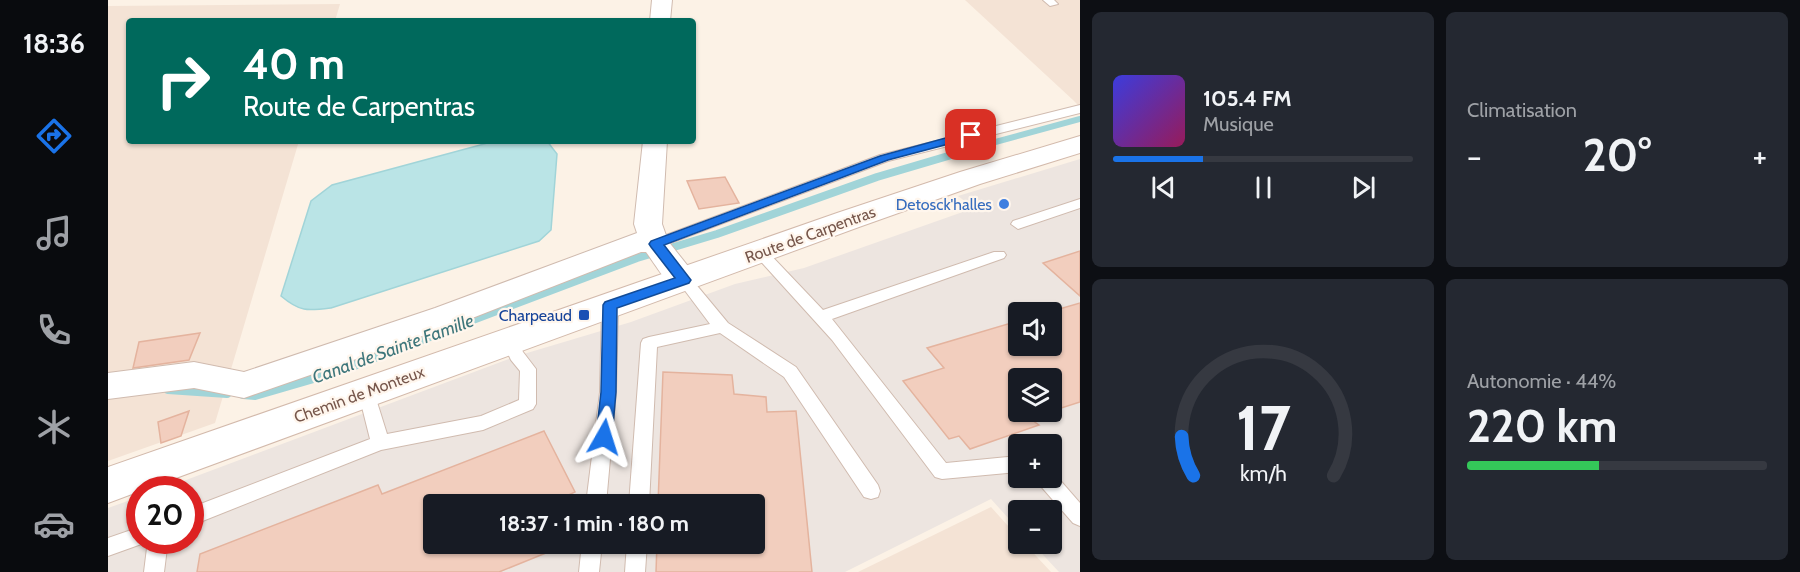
<!DOCTYPE html>
<html lang="fr">
<meta charset="utf-8">
<style>
:root{--surface:#171b24;--page:#242831;--text:#f1f3f6;--muted:#9ea1a6;--line:#363941;--accent:#1a73e8}
body{margin:0;font-family:Cabin,sans-serif;background:var(--page);color:var(--text);height:100vh;display:flex;flex-direction:column;font-size:22px;white-space:nowrap}
*{box-sizing:border-box;margin:0}
p{font-size:20px;color:var(--muted)}
.icon{flex:none;width:33px;height:33px;fill:none;stroke:currentColor;stroke-width:2;stroke-linecap:round;stroke-linejoin:round}
.map{position:relative;flex:1;overflow:hidden}
.panel{display:flex;flex-direction:column;gap:12px;padding:12px;background:#0d0f14;width:720px}
.panel>*{flex:none}
.guide{position:absolute;left:18px;top:18px;width:570px;height:126px;border-radius:6px;box-shadow:0 2px 4px #0004;background:#00695c;color:#fff;overflow:hidden}
.controls{position:absolute;left:900px;top:302px;display:grid;gap:12px}
.controls a{display:grid;place-items:center;width:54px;height:54px;border-radius:6px;background:var(--surface);box-shadow:0 2px 4px #0004;font-size:30px}
.speed{position:absolute;left:18px;top:476px;display:flex;gap:12px;font-size:30px;font-weight:700;text-align:center}
.speed>*{display:grid;place-content:center;width:78px;height:78px;border-radius:50%;background:var(--surface);box-shadow:0 2px 4px #0004;line-height:1}
.speed .limit{border:9px solid #d22;background:#fff;color:#111}
.pin{position:absolute;display:grid;place-items:center;width:51px;height:51px;color:#fff;margin:-26px;border-radius:12px;box-shadow:0 3px 9px #0006}
.me{position:absolute;width:66px;margin:-33px;rotate:6deg;stroke-linejoin:round;filter:drop-shadow(0 0 4px #0008)}
.turn{display:flex;align-items:center;gap:21px;height:126px;padding:0 18px;font-size:27px}
.turn .icon{width:78px;height:78px;stroke-width:2.5}
.turn b{display:block;font-size:42px;line-height:51px}
.big{font-size:45px;font-weight:700;line-height:1.1}
.panel .card{flex:1;display:flex;flex-direction:column;justify-content:center;gap:9px;min-width:0;padding:0 21px;border-radius:9px;background:var(--page)}
.panel .dial{align-items:center;gap:0}
.dial svg{height:156px;overflow:visible;fill:none;stroke:var(--line);stroke-width:7;stroke-linecap:round;text-anchor:middle}
.dial text{fill:var(--text);stroke:none}
.song{display:flex;align-items:center;gap:18px}
.cover{width:72px;height:72px;border-radius:9px;background:linear-gradient(135deg,hsl(240 70% 55%),hsl(330 70% 35%))}
.played{height:6px;border-radius:3px;background:linear-gradient(90deg,var(--accent) 30%,var(--line) 30%)}
.keys{display:flex;justify-content:space-around;direction:ltr}
.heat{display:flex;justify-content:space-between;align-items:center;font-size:33px;direction:ltr}
.charge{height:9px;border-radius:4px;background:linear-gradient(90deg,#34c759 44%,var(--line) 0)}
.panel .tiles{flex:1;display:grid;gap:12px;grid-template-columns:repeat(2,1fr)}
.trip{position:absolute;left:315px;top:494px;width:342px;height:60px;border-radius:6px;background:var(--surface);box-shadow:0 2px 4px #0004;font-weight:700;line-height:60px;text-align:center}
main{display:flex;flex:1;min-height:0}
.dock{display:flex;flex-direction:column;width:108px;justify-content:space-around;align-items:center;background:#090b0e;color:var(--muted)}
.dock .icon{width:42px;height:42px}
.dock .active{color:var(--accent)}
.dock b{font-size:27px;color:var(--text)}
.map>svg:first-child{display:block}
.residential{fill:#f4e3d5}
.industrial{fill:#ede5e0;fill-rule:evenodd}
.water{fill:#bae4e6;stroke:#a1d4d8;stroke-width:1.5}
.lines{fill:none;stroke-linecap:round;stroke-linejoin:round}
.stream-far2{stroke:#a1d4d8;stroke-width:6}
.stream-far1{stroke:#a1d4d8;stroke-width:8}
.stream{stroke:#a1d4d8;stroke-width:10}
.building{fill:#f2cebe;stroke:#e4b39e;stroke-width:1.5}
.lane-casing{stroke:#d0bbaf;stroke-width:2}
.street-casing{stroke:#d0bbaf;stroke-width:2}
.secondary-casing{stroke:#d3baac;stroke-width:2}
.lane{fill:#fff;fill-rule:evenodd}
.street{fill:#fff;fill-rule:evenodd}
.secondary{fill:#fff;fill-rule:evenodd}
.route{fill:#1a73e8;stroke:#114b97;stroke-width:1.5}
.shop-dot{fill:#3f7fe0;stroke:#fff6ed;stroke-width:2}
.transit-dot{fill:#1a4fb4;stroke:#fff6ed;stroke-width:2}
.labels{text-anchor:middle;stroke-width:4.5;stroke-linejoin:round;paint-order:stroke}
.shop-label{font-size:16px;fill:#366cbe;stroke:#fff6ed;text-anchor:end}
.street-label{font-size:16px;fill:#76564b;stroke:#fff6ed}
.transit-label{font-size:16px;fill:#164399;stroke:#fff6ed;text-anchor:end}
.water-label{font-size:18px;font-style:italic;fill:#3e767b;stroke:#fff6ed}
</style>
<main>
<nav class="dock">
<b>18:36</b>
<svg class="icon active" aria-label="directions" viewBox="0 0 24 24"><path d="M12 3l9 9-9 9-9-9zM9 14v-3h6M13 9l2 2-2 2"/></svg>
<svg class="icon" aria-label="music" viewBox="0 0 24 24"><path d="M9 18V5l10-2v13"/><circle cx="6" cy="18" r="3"/><circle cx="16" cy="16" r="3"/></svg>
<svg class="icon" aria-label="phone" viewBox="0 0 24 24"><path d="M5 4h4l2 5-3 2q2 4 5 5l2-3 5 2v4C11 20 4 13 5 4z"/></svg>
<svg class="icon" aria-label="climate" viewBox="0 0 24 24"><path d="M12 3v18M4 7l16 10M4 17L20 7"/></svg>
<svg class="icon" aria-label="car" viewBox="0 0 24 24"><path d="M5 17H2v-5l4-1 3-4h7l3 4 3 1v5h-3M9 17h6M6 11h13"/><circle cx="7" cy="17" r="2"/><circle cx="17" cy="17" r="2"/></svg>
</nav>
<div class="map">
<svg width="972" height="572" viewBox="0 0 972 572">
<rect width="100%" height="100%" fill="#fcf2e6"/>
<path class="residential" d="M 857,0 L 972,0 L 972,107 L 965,100 Z
M 232,4 L 227,21 L 21,21 L 21,141 L 191,141 L 107,423 L 0,461 L 0,6 Z
M 883,507 L 910,537 L 910,543 L 916,543 L 943,572 L 750,572 Z"/>
<path class="industrial" d="M 972,159 L 972,572 L 951,572 L 924,543 L 944,543 L 944,510 L 910,510 L 910,529 L 883,499 L 737,572 L 0,572 L 0,508 L 31,497 L 32,540 L 82,540 L 82,489 L 54,489 L 409,356 L 523,322 L 627,284 L 696,268 L 866,208 L 850,196 ZM 910,312 L 944,312 L 944,345 L 910,345 ZM 910,378 L 944,378 L 944,411 L 910,411 ZM 910,444 L 944,444 L 944,477 L 910,477 ZM 326,504 L 646,504 L 646,543 L 326,543 Z"/>
<path class="water" d="M 387,141 L 439,141 L 449,154 L 443,230 L 431,241 L 223,308 C 199,311 192,312 173,296 L 203,201 L 224,185 Z"/>
<g class="lines">
<path class="stream-far2" d="M 869,147 L 972,119"/>
<path class="stream-far1" d="M 328,334 L 529,258 L 609,234 L 769,177 L 874,146"/>
<path class="stream" d="M 60,389 L 119,393
M 135,394 L 147,395 L 233,370 L 332,332"/>
</g>
<path class="building" d="M 617,177 L 631,203 L 591,209 L 579,181 Z
M 972,251 L 972,296 L 935,263 Z
M 972,303 L 972,402 L 944,411 L 944,378 L 910,378 L 910,411 L 943,411 L 921,418 L 931,425 L 862,449 L 851,436 L 841,439 L 795,381 L 836,368 L 819,348 L 910,321 L 910,345 L 944,345 L 944,312 L 941,312 Z
M 92,333 L 81,360 L 25,368 L 31,342 Z
M 555,372 L 624,375 L 626,394 L 658,397 L 659,412 L 688,411 L 704,572 L 548,572 L 549,543 L 646,543 L 646,504 L 550,504 Z
M 81,411 L 73,436 L 53,443 L 50,422 Z
M 436,431 L 467,492 L 448,501 L 448,504 L 326,504 L 326,543 L 444,543 L 443,551 L 391,572 L 89,572 L 92,554 L 270,485 L 274,494 Z"/>
<g class="lines">
<defs>
<path id="lane" d="M 935,0 L 946,0 L 950,4 L 942,6 Z
M 972,105 L 972,113 L 780,161 L 552,247 L 547,249 L 540,244 L 542,241 L 772,155 Z
M 972,199 L 972,208 L 910,229 L 903,224 L 905,221 Z
M 652,247 L 657,249 L 715,310 L 886,252 L 896,252 L 898,255 L 896,258 L 724,319 L 838,463 L 910,456 L 910,472 L 834,479 L 827,477 L 724,340 L 647,255 L 645,252 L 647,249 Z
M 576,275 L 581,276 L 620,323 L 688,367 L 770,485 L 772,491 L 770,497 L 763,499 L 756,497 L 676,377 L 612,333 L 549,347 L 541,504 L 521,504 L 533,343 L 535,339 L 541,337 L 602,324 L 569,280 Z
M 502,299 L 507,301 L 510,305 L 508,392 L 498,504 L 478,504 L 492,392 L 494,305 L 497,301 Z
M 402,335 L 408,337 L 415,352 L 428,369 L 428,404 L 425,409 L 375,430 L 273,450 L 82,526 L 82,508 L 262,439 L 250,391 L 252,386 L 258,384 L 264,386 L 279,434 L 373,416 L 411,400 L 412,371 L 403,360 L 394,341 L 396,337 Z
M 944,471 L 972,503 L 972,526 L 965,523 L 930,483 L 928,477 L 944,477 Z
M 32,527 L 32,540 L 40,540 L 39,542 L 0,556 L 0,538 Z
M 40,540 L 60,540 L 56,572 L 36,572 Z
M 474,543 L 494,543 L 491,572 L 471,572 Z
M 519,543 L 539,543 L 537,572 L 517,572 Z"/>
<path id="street" d="M 544,0 L 564,0 L 562,21 L 542,21 Z
M 535,141 L 559,141 L 554,224 L 560,241 L 591,280 L 587,287 C 561,295 552,270 538,252 L 533,252 L 349,324 L 136,398 L 86,388 L 0,399 L 0,373 L 86,362 L 136,372 L 327,308 L 529,233 L 526,224 Z"/>
<path id="secondary" d="M 972,136 L 972,153 L 872,184 L 751,227 L 38,489 L 32,489 L 32,491 L 0,503 L 0,467 L 729,213 L 852,172 Z"/>
</defs>
<use href="#lane" class="lane-casing"/>
<use href="#street" class="street-casing"/>
<use href="#secondary" class="secondary-casing"/>
<use href="#lane" class="lane"/>
<use href="#street" class="street"/>
<use href="#secondary" class="secondary"/>
</g>
<path class="route" d="M 863,131 L 869,135 L 867,137 L 780,160 L 556,245 L 583,280 L 581,283 L 509,308 L 508,392 L 504,437 L 501,441 L 496,443 L 490,441 L 488,437 L 493,392 L 495,305 L 497,302 L 567,278 L 543,247 L 541,244 L 543,241 L 772,156 Z"/>
<circle class="shop-dot" cx="896" cy="204" r="6"/>
<rect class="transit-dot" x="470" y="309" width="12" height="12" rx="3"/>
<g class="labels">
<g class="shop-label">
<text x="884" y="210">Detosck'halles</text>
</g>
<g class="street-label">
<text transform="translate(702 234) rotate(-20)" y="6">Route de Carpentras</text>
<text transform="translate(251 394) rotate(-20)" y="6">Chemin de Monteux</text>
</g>
<g class="transit-label">
<text x="464" y="321">Charpeaud</text>
</g>
<g class="water-label">
<text transform="translate(285 349) rotate(-20)" y="6">Canal de Sainte Famille</text>
</g>
</g>
</svg>
<div class="controls">
<a><svg class="icon" aria-label="sound" viewBox="0 0 24 24"><path d="M4 9h4l5-4v14l-5-4H4zM17 9q2 3 0 6"/></svg></a>
<a><svg class="icon" aria-label="layers" viewBox="0 0 24 24"><path d="M12 4l9 5-9 5-9-5zM3 14l9 5 9-5"/></svg></a>
<a>+</a>
<a>−</a>
</div>
<div class="speed"><div class="limit">20</div></div>
<div class="pin" style="left:863px;top:135px;background:#d93025"><svg class="icon" aria-label="arrive" viewBox="0 0 24 24"><path d="M6 21V4h12l-3 4 3 4H6"/></svg></div>
<svg class="me" style="left:496px;top:437px" viewBox="-20 -20 40 40"><path d="M0-17L14 15 0 8-14 15z" fill="#1a73e8" stroke="#fff" stroke-width="4"/></svg>
<div class="trip">18:37 · 1 min · 180 m</div>
<div class="guide">
<div class="turn"><svg class="icon" aria-label="right" viewBox="0 0 24 24"><path d="M7 20v-9h11M14 6l5 5-5 5"/></svg><div><b>40 m</b>Route de Carpentras</div></div>
</div>
</div>
<section class="panel">
<div class="tiles">
<div class="card">
<div class="song"><i class="cover"></i><div><b>105.4 FM</b><p>Musique</p></div></div>
<div class="played"></div>
<div class="keys"><svg class="icon" aria-label="previous" viewBox="0 0 24 24"><path d="M18 5L8 12l10 7zM5 5v14"/></svg><svg class="icon" aria-label="pause" viewBox="0 0 24 24"><path d="M8 5v14M16 5v14"/></svg><svg class="icon" aria-label="next" viewBox="0 0 24 24"><path d="M6 5l10 7-10 7zM19 5v14"/></svg></div>
</div>
<div class="card"><p>Climatisation</p>
<div class="heat"><a>−</a><b class="big">20°</b><a>+</a></div>
</div>
<div class="card dial"><svg viewBox="0 0 100 80">
<path d="M14 69A42 42 0 1 1 86 69"/>
<path d="M14 69A42 42 0 0 1 8 49" stroke="#1a73e8"/>
<text x="50" y="56" font-size="32" font-weight="700">17</text>
<text x="50" y="72" font-size="11">km/h</text>
</svg></div>
<div class="card"><p>Autonomie · 44%</p><b class="big">220 km</b><div class="charge"></div></div>
</div>
</section>
</main>
